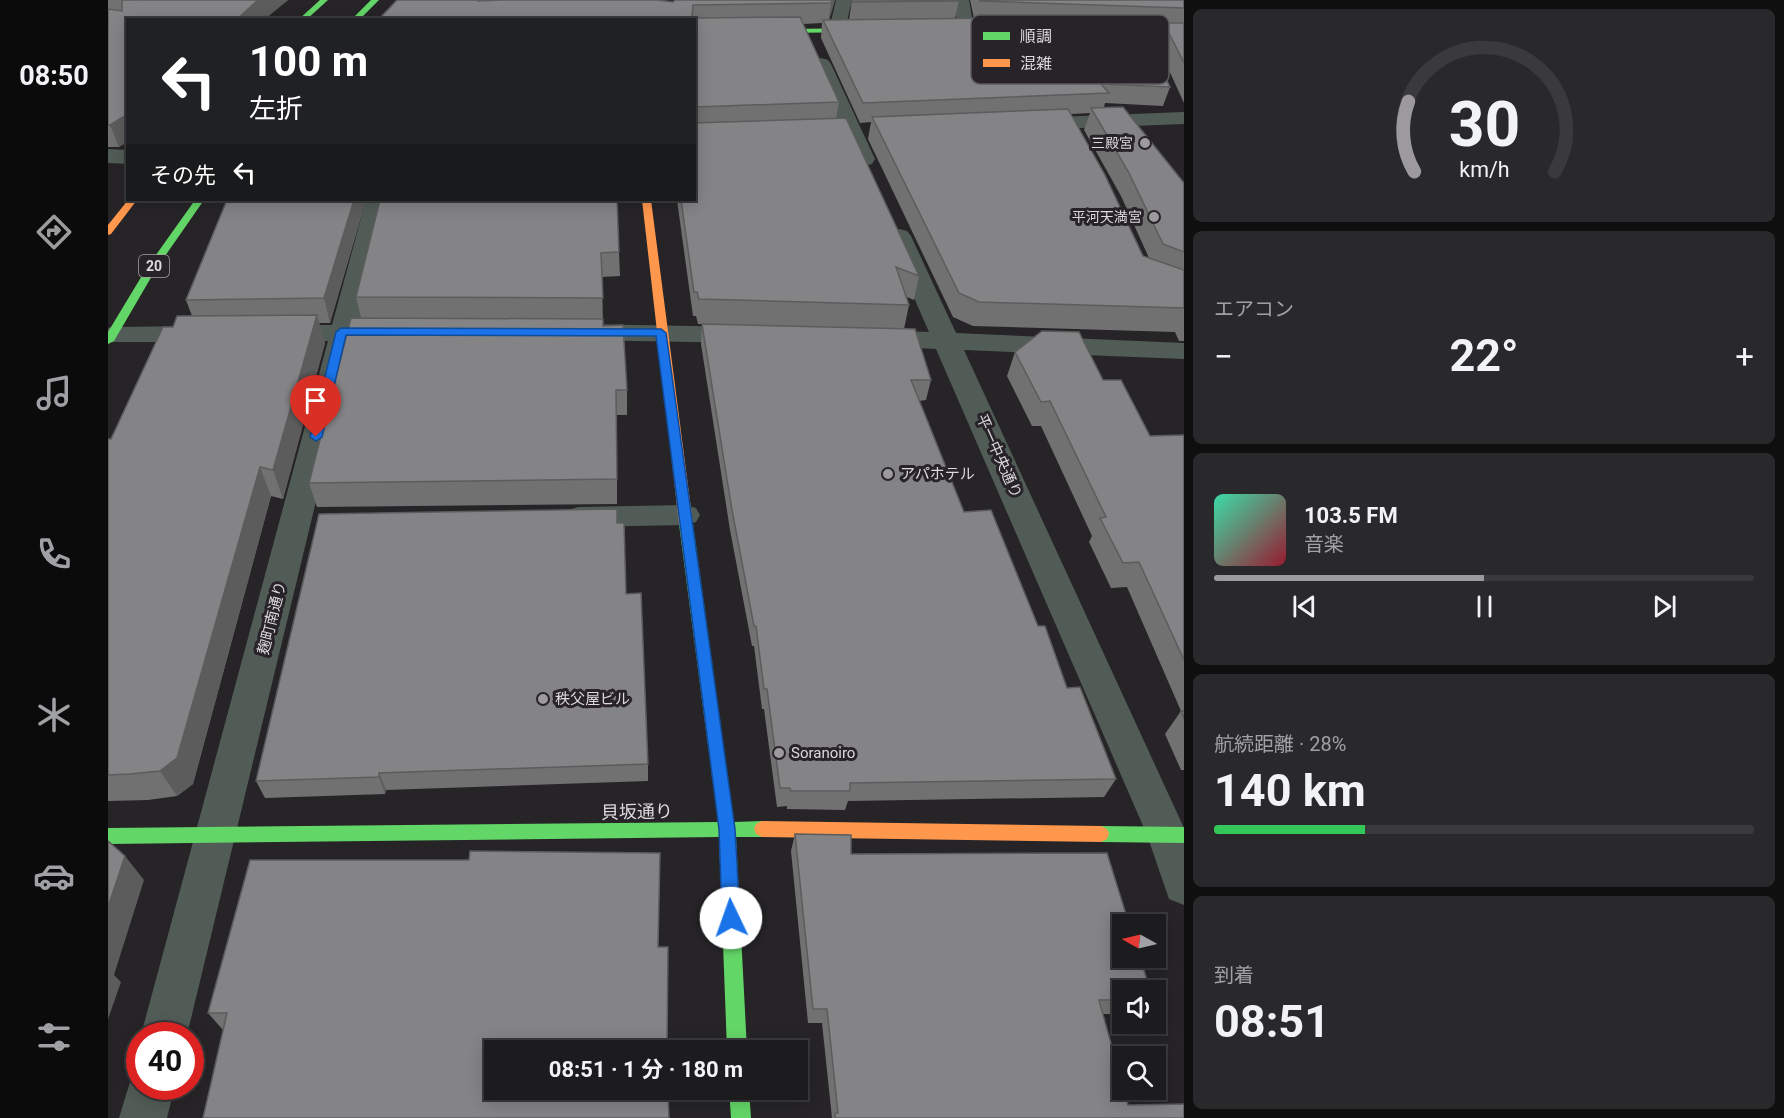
<!DOCTYPE html>
<html lang="ja">
<meta charset="utf-8">
<style>
:root{--surface:#1c1b1d;--page:#29282a;--text:#f1f3f6;--muted:#a0a1a4;--line:#3a393b;--accent:#9c9a9d}
body{margin:0;font-family:Roboto,"Noto Sans JP",sans-serif;background:var(--page);color:var(--text);height:100vh;display:flex;flex-direction:column;font-size:22px;white-space:nowrap}
*{box-sizing:border-box;margin:0}
p{font-size:20px;color:var(--muted)}
.icon{flex:none;width:33px;height:33px;fill:none;stroke:currentColor;stroke-width:2;stroke-linecap:round;stroke-linejoin:round}
.map{position:relative;flex:1;overflow:hidden}
.details{display:flex;flex-direction:column;gap:9px;padding:9px;background:#0f0f10;width:600px}
.details>*{flex:none}
.guide{position:absolute;left:18px;top:18px;width:570px;height:183px;border-radius:0px;box-shadow:0 3px 15px #0003,0 0 0 2px var(--line);background:#202124;color:#fff;overflow:hidden}
.needle{width:39px;rotate:278deg}
.tools{position:absolute;left:1004px;top:914px;display:grid;gap:12px}
.tools a{display:grid;place-items:center;width:54px;height:54px;border-radius:0px;background:var(--surface);box-shadow:0 3px 15px #0003,0 0 0 2px var(--line);font-size:30px}
.speed{position:absolute;left:18px;top:1022px;display:flex;gap:12px;font-size:30px;font-weight:700;text-align:center}
.speed>*{display:grid;place-content:center;width:78px;height:78px;border-radius:50%;background:var(--surface);box-shadow:0 3px 15px #0003,0 0 0 2px var(--line);line-height:1}
.speed .limit{border:9px solid #d22;background:#fff;color:#111}
.pin{position:absolute;display:grid;place-items:center;width:51px;height:51px;color:#fff;margin:-62px -26px;border-radius:50% 50% 50% 0;rotate:-45deg;box-shadow:0 0 6px #0007}
.pin .icon{rotate:45deg}
.me{position:absolute;width:66px;margin:-33px;rotate:357deg;stroke-linejoin:round;filter:drop-shadow(0 0 4px #0008)}
.turn{display:flex;align-items:center;gap:21px;height:126px;padding:0 24px;font-size:27px}
.turn .icon{width:78px;height:78px;stroke-width:2.5}
.turn b{display:block;font-size:42px;line-height:51px}
.then{display:flex;align-items:center;height:57px;padding:0 24px;background:#0003;gap:12px;font-size:22px}
.big{font-size:45px;font-weight:700;line-height:1.1}
.details .card{flex:1;display:flex;flex-direction:column;justify-content:center;gap:9px;min-width:0;padding:0 21px;border-radius:9px;background:var(--page)}
.details .dial{align-items:center;gap:0}
.dial svg{height:156px;overflow:visible;fill:none;stroke:var(--line);stroke-width:7;stroke-linecap:round;text-anchor:middle}
.dial text{fill:var(--text);stroke:none}
.song{display:flex;align-items:center;gap:18px}
.cover{width:72px;height:72px;border-radius:9px;background:linear-gradient(135deg,hsl(160 70% 55%),hsl(350 70% 35%))}
.played{height:6px;border-radius:3px;background:linear-gradient(90deg,var(--accent) 50%,var(--line) 50%)}
.keys{display:flex;justify-content:space-around;direction:ltr}
.heat{display:flex;justify-content:space-between;align-items:center;font-size:33px;direction:ltr}
.charge{height:9px;border-radius:4px;background:linear-gradient(90deg,#34c759 28%,var(--line) 0)}
.trip{position:absolute;left:376px;top:1040px;width:324px;height:60px;border-radius:0px;background:var(--surface);box-shadow:0 3px 15px #0003,0 0 0 2px var(--line);font-weight:700;line-height:60px;text-align:center}
main{display:flex;flex:1;min-height:0}
.dock{display:flex;flex-direction:column;width:108px;justify-content:space-around;align-items:center;background:#0b0b0c;color:var(--muted)}
.dock .icon{width:42px;height:42px}
.dock .current{color:var(--accent)}
.dock b{font-size:27px;color:var(--text)}
.map>svg:first-child{display:block}
.lines{fill:none;stroke-linecap:round;stroke-linejoin:round}
.lane{fill:#525c56;fill-rule:evenodd}
.street{fill:#525c56;fill-rule:evenodd}
.fast{fill:#63d668;fill-rule:evenodd}
.slow{fill:#ff974d;fill-rule:evenodd}
.wall{fill:#727172;fill-rule:evenodd}
.shaded-wall{fill:#5c5c5d}
.building{fill:#848385;stroke:#5c5c5d;stroke-width:1.5}
.route{fill:#1a73e8;stroke:#114b97;stroke-width:1.5}
.poi-dot{fill:#9c9a9d;stroke:#272328;stroke-width:2}
.labels{text-anchor:middle;stroke-width:6;stroke-linejoin:round;paint-order:stroke}
.far-poi-label{font-size:14px;fill:#dcdadd;stroke:#272328;text-anchor:end}
.shield{fill:#272328;stroke:#a6a3a7;stroke-width:1.5}
.shield-label{font-size:14px;font-weight:bold;fill:#dcdadd}
.street-label{font-size:15px;fill:#dcdadd;stroke:#272328}
.poi-label{font-size:15px;fill:#dcdadd;stroke:#272328;text-anchor:start}
.near-street-label{font-size:18px;fill:#dcdadd;stroke:#272328}
.key{fill:#272328;stroke:#5d5a5e;stroke-width:1.5}
.key-label{font-size:16px;fill:#dcdadd}
</style>
<main>
<nav class="dock">
<b>08:50</b>
<svg class="icon current" aria-label="directions" viewBox="0 0 24 24"><path d="M12 3l9 9-9 9-9-9zM9 14v-3h6M13 9l2 2-2 2"/></svg>
<svg class="icon" aria-label="music" viewBox="0 0 24 24"><path d="M9 18V5l10-2v13"/><circle cx="6" cy="18" r="3"/><circle cx="16" cy="16" r="3"/></svg>
<svg class="icon" aria-label="phone" viewBox="0 0 24 24"><path d="M5 4h4l2 5-3 2q2 4 5 5l2-3 5 2v4C11 20 4 13 5 4z"/></svg>
<svg class="icon" aria-label="climate" viewBox="0 0 24 24"><path d="M12 3v18M4 7l16 10M4 17L20 7"/></svg>
<svg class="icon" aria-label="car" viewBox="0 0 24 24"><path d="M5 17H2v-5l4-1 3-4h7l3 4 3 1v5h-3M9 17h6M6 11h13"/><circle cx="7" cy="17" r="2"/><circle cx="17" cy="17" r="2"/></svg>
<svg class="icon" aria-label="filters" viewBox="0 0 24 24"><path d="M4 7h16M4 17h16"/><circle cx="9" cy="7" r="2"/><circle cx="15" cy="17" r="2"/></svg>
</nav>
<div class="map">
<svg width="1076" height="1118" viewBox="0 0 1076 1118">
<rect width="100%" height="100%" fill="#262427"/>
<g class="lines">
<path class="lane" d="M 728,0 L 744,0 L 737,30 L 729,35 L 721,30 Z
M 845,0 L 861,0 L 866,29 L 864,32 L 852,32 L 850,29 Z
M 578,505 L 588,508 L 592,515 L 588,522 L 578,525 L 470,527 L 460,524 L 456,517 L 460,510 L 470,507 Z"/>
<path class="street" d="M 713,58 L 720,60 L 723,64 L 767,159 L 764,164 L 756,166 L 748,164 L 745,159 L 703,64 L 706,60 Z
M 1076,112 L 1076,124 L 922,130 L 915,128 L 912,124 L 915,120 L 922,118 Z
M 0,149 L 20,150 L 20,164 L 0,163 Z
M 258,200 L 280,200 L 251,324 L 283,324 L 292,326 L 296,332 L 292,338 L 247,340 L 79,1035 L 33,1035 L 220,341 L 169,341 L 160,339 L 156,333 L 160,327 L 169,325 L 224,325 Z
M 791,229 L 799,231 L 803,236 L 848,333 L 1076,343 L 1076,359 L 856,350 L 1076,828 L 1076,905 L 1061,899 L 1039,835 L 828,349 L 766,346 L 757,344 L 753,338 L 757,332 L 766,330 L 821,332 L 779,236 L 783,231 Z
M 472,324 L 640,327 L 649,329 L 653,335 L 649,341 L 640,343 L 472,340 L 463,338 L 459,332 L 463,326 Z
M 97,326 L 106,328 L 110,334 L 106,340 L 97,342 L 0,342 L 0,328 L 4,327 Z
M 32,1067 L 32,1086 L 67,1086 L 59,1118 L 11,1118 L 26,1069 Z"/>
<path class="fast" d="M 212,0 L 220,0 L 198,20 L 190,20 Z
M 263,0 L 271,0 L 251,20 L 243,20 Z
M 762,28 L 763,30 L 759,32 L 586,34 L 586,30 Z
M 990,32 L 1076,35 L 1076,39 L 993,36 L 990,36 Z
M 87,200 L 96,200 L 48,269 L 6,341 L 0,344 L 0,332 L 38,269 Z
M 578,519 L 585,524 L 626,822 L 654,821 L 660,824 L 662,829 L 660,834 L 654,837 L 628,837 L 639,1050 L 619,1050 L 611,837 L 0,844 L 0,828 L 610,822 L 571,524 Z
M 993,826 L 1076,827 L 1076,843 L 993,842 L 987,839 L 985,834 L 987,829 Z
M 621,1089 L 641,1089 L 643,1118 L 623,1118 Z"/>
<path class="slow" d="M 20,200 L 29,200 L 3,234 L 0,235 L 0,225 Z
M 534,200 L 543,200 L 585,524 L 578,529 L 571,524 Z
M 654,821 L 993,826 L 999,829 L 1001,834 L 999,839 L 993,842 L 654,837 L 648,834 L 646,829 L 648,824 Z"/>
</g>
<path class="wall" d="M 0,0 L 180,0 L 162,14 L 11,147 L 0,147 Z
M 289,0 L 557,0 L 557,1 L 565,2 L 567,0 L 727,0 L 721,20 L 741,20 L 744,0 L 851,1 L 847,18 L 866,18 L 862,0 L 1076,0 L 1076,103 L 1049,44 L 1054,29 L 1033,28 L 1062,87 L 1055,106 L 997,103 L 996,107 L 1076,183 L 1076,341 L 1071,341 L 1067,332 L 865,326 L 845,317 L 760,139 L 763,122 L 752,123 L 713,38 L 714,23 L 695,24 L 731,102 L 728,118 L 811,276 L 806,300 L 799,297 L 801,305 L 796,329 L 823,380 L 818,400 L 811,401 L 856,512 L 930,626 L 959,688 L 1008,779 L 996,797 L 740,801 L 737,810 L 679,809 L 679,806 L 669,807 L 656,709 L 654,709 L 646,646 L 644,646 L 622,530 L 593,344 L 594,324 L 590,324 L 588,316 L 585,316 L 569,200 L 586,200 L 586,20 ZM 982,113 L 976,130 L 1013,196 L 1041,258 L 1035,256 L 963,114 Z
M 119,200 L 258,200 L 222,323 L 211,323 L 217,343 L 175,499 L 163,496 L 85,784 L 69,796 L 40,800 L 0,801 L 0,439 L 3,439 L 65,327 L 84,316 L 78,300 Z
M 272,200 L 511,252 L 512,276 L 494,277 L 495,326 L 519,390 L 519,415 L 509,415 L 509,504 L 209,507 L 201,483 L 253,318 L 248,297 Z
M 907,352 L 995,380 L 1042,436 L 1076,435 L 1076,770 L 1073,770 L 1057,734 L 1073,711 L 1019,587 L 1003,588 L 981,542 L 984,536 L 933,426 L 924,426 L 899,376 Z
M 509,523 L 540,764 L 540,781 L 278,790 L 277,794 L 157,798 L 148,781 Z
M 687,834 L 743,854 L 1014,990 L 1014,1014 L 995,1014 L 1020,1105 L 1076,1118 L 724,1118 L 714,1023 L 700,1023 L 683,851 Z
M 552,853 L 115,1030 L 100,1013 L 361,860 Z"/>
<path class="shaded-wall" d="M 150,0 L 180,0 L 156,20 L 128,20 Z
M 724,0 L 727,0 L 720,23 L 723,3 Z
M 20,114 L 20,142 L 11,147 L 2,125 Z
M 246,200 L 258,200 L 222,323 L 216,298 Z
M 209,315 L 217,343 L 175,499 L 165,470 Z
M 508,390 L 509,415 L 509,504 L 509,479 Z
M 152,467 L 163,496 L 85,784 L 69,796 L 52,771 Z
M 271,773 L 278,790 L 277,794 L 271,777 Z
M 17,856 L 36,880 L 6,975 L 13,982 L 0,1019 L 0,907 Z"/>
<path class="building" d="M 14,0 L 150,0 L 128,20 L 20,20 L 20,114 L 2,125 L 0,125 L 0,9 L 14,11 Z
M 289,0 L 370,0 L 370,1 L 393,0 L 549,0 L 565,2 L 567,0 L 724,0 L 723,3 L 585,5 L 584,16 L 587,18 L 692,17 L 731,102 L 587,107 L 586,108 L 586,20 L 270,20 Z
M 744,0 L 851,0 L 851,1 L 744,2 Z
M 871,0 L 1076,0 L 1076,8 L 872,1 Z
M 888,18 L 1031,25 L 1062,87 L 993,84 L 1001,93 L 755,103 L 715,20 Z
M 1056,23 L 1076,23 L 1076,63 Z
M 1015,107 L 1076,183 L 1076,252 L 1055,244 L 1021,173 L 983,108 Z
M 960,109 L 997,175 L 1035,256 L 1076,270 L 1076,308 L 871,302 L 851,293 L 764,117 Z
M 738,118 L 811,276 L 788,267 L 801,305 L 591,299 L 589,292 L 586,292 L 573,200 L 586,200 L 586,123 Z
M 119,200 L 246,200 L 216,298 L 78,300 Z
M 272,200 L 509,200 L 511,252 L 493,253 L 495,298 L 248,297 Z
M 209,315 L 165,470 L 152,467 L 69,758 L 52,771 L 22,774 L 0,775 L 0,439 L 3,439 L 55,327 L 65,327 L 69,316 Z
M 243,318 L 495,319 L 495,326 L 515,325 L 519,390 L 508,390 L 509,479 L 201,483 Z
M 594,324 L 807,329 L 823,380 L 803,380 L 856,512 L 883,510 L 930,626 L 937,626 L 959,688 L 972,687 L 1008,779 L 742,783 L 742,791 L 683,791 L 682,788 L 672,788 L 659,689 L 656,689 L 648,626 L 646,626 L 624,510 Z
M 934,331 L 971,332 L 995,380 L 1013,380 L 1042,436 L 1076,435 L 1076,660 L 1031,562 L 1015,563 L 992,518 L 998,517 L 942,401 L 933,402 L 907,352 Z
M 509,509 L 509,523 L 516,523 L 518,594 L 533,593 L 540,764 L 271,773 L 271,777 L 148,781 L 211,514 Z
M 1073,711 L 1076,711 L 1076,719 Z
M 687,834 L 743,835 L 743,854 L 999,853 L 1021,924 L 1014,924 L 1014,957 L 1032,957 L 1042,990 L 1014,990 L 1014,1000 L 991,1000 L 1014,1083 L 1014,1089 L 1016,1089 L 1020,1105 L 1076,1104 L 1076,1118 L 727,1118 L 727,1113 L 730,1113 L 719,1009 L 705,1009 Z
M 0,841 L 17,856 L 0,907 Z
M 362,851 L 552,853 L 550,947 L 560,947 L 559,1050 L 387,1050 L 387,1089 L 558,1089 L 558,1094 L 560,1094 L 561,1118 L 95,1118 L 119,1013 L 100,1013 L 142,860 L 361,860 Z"/>
<path class="route" d="M 233,328 L 553,329 L 558,333 L 627,829 L 632,918 L 629,924 L 623,926 L 617,924 L 614,918 L 611,829 L 548,336 L 238,335 L 214,437 L 208,441 L 202,437 L 228,332 Z"/>
<g class="poi-dot">
<circle cx="1037" cy="143" r="6"/>
<circle cx="1046" cy="217" r="6"/>
<circle cx="780" cy="474" r="6"/>
<circle cx="435" cy="699" r="6"/>
<circle cx="671" cy="753" r="6"/>
</g>
<g class="labels">
<g class="far-poi-label">
<text x="1025" y="148">三殿宮</text>
<text x="1034" y="222">平河天満宮</text>
</g>
<rect class="shield" x="31" y="255" width="30" height="22" rx="4.5"/>
<g class="shield-label">
<text x="46" y="271">20</text>
</g>
<g class="street-label">
<text transform="translate(891 456) rotate(66)" y="5">平一中央通り</text>
<text transform="translate(164 618) rotate(-76)" y="5">麹町南通り</text>
</g>
<g class="poi-label">
<text x="792" y="479">アパホテル</text>
<text x="447" y="704">秩父屋ビル</text>
<text x="683" y="758">Soranoiro</text>
</g>
<g class="near-street-label">
<text transform="translate(529 812) rotate(-1)" y="6">貝坂通り</text>
</g>
</g>
<rect x="863" y="15" width="198" height="69" rx="9" class="key"/>
<rect x="875" y="32" width="27" height="8" fill="#63d668"/>
<rect x="875" y="59" width="27" height="8" fill="#ff974d"/>
<g class="key-label">
<text x="912" y="42">順調</text>
<text x="912" y="69">混雑</text>
</g>
</svg>
<div class="tools">
<a><svg class="needle" viewBox="-14 -14 28 28"><path d="M0-13l5 13h-10z" fill="#e53935"/><path d="M0 13l5-13h-10z" fill="#a0a1a4"/></svg></a>
<a><svg class="icon" aria-label="sound" viewBox="0 0 24 24"><path d="M4 9h4l5-4v14l-5-4H4zM17 9q2 3 0 6"/></svg></a>
<a><svg class="icon" aria-label="search" viewBox="0 0 24 24"><circle cx="10" cy="10" r="6"/><path d="M15 15l6 6"/></svg></a>
</div>
<div class="speed"><div class="limit">40</div></div>
<div class="pin" style="left:208px;top:437px;background:#d93025"><svg class="icon" aria-label="arrive" viewBox="0 0 24 24"><path d="M6 21V4h12l-3 4 3 4H6"/></svg></div>
<svg class="me" style="left:623px;top:918px" viewBox="-20 -20 40 40"><circle r="19" fill="#fff"/><path d="M0-13L10 11 0 6-10 11z" fill="#1a73e8"/></svg>
<div class="trip">08:51 · 1 分 · 180 m</div>
<div class="guide">
<div class="turn"><svg class="icon" aria-label="left" viewBox="0 0 24 24"><path d="M17 20v-9H6M10 6l-5 5 5 5"/></svg><div><b>100 m</b>左折</div></div>
<div class="then">その先<svg class="icon" aria-label="left" viewBox="0 0 24 24"><path d="M17 20v-9H6M10 6l-5 5 5 5"/></svg></div>
</div>
</div>
<section class="details">
<div class="card dial"><svg viewBox="0 0 100 80">
<path d="M14 69A42 42 0 1 1 86 69"/>
<path d="M14 69A42 42 0 0 1 11 33" stroke="#9c9a9d"/>
<text x="50" y="56" font-size="32" font-weight="700">30</text>
<text x="50" y="72" font-size="11">km/h</text>
</svg></div>
<div class="card"><p>エアコン</p>
<div class="heat"><a>−</a><b class="big">22°</b><a>+</a></div>
</div>
<div class="card">
<div class="song"><i class="cover"></i><div><b>103.5 FM</b><p>音楽</p></div></div>
<div class="played"></div>
<div class="keys"><svg class="icon" aria-label="previous" viewBox="0 0 24 24"><path d="M18 5L8 12l10 7zM5 5v14"/></svg><svg class="icon" aria-label="pause" viewBox="0 0 24 24"><path d="M8 5v14M16 5v14"/></svg><svg class="icon" aria-label="next" viewBox="0 0 24 24"><path d="M6 5l10 7-10 7zM19 5v14"/></svg></div>
</div>
<div class="card"><p>航続距離 · 28%</p><b class="big">140 km</b><div class="charge"></div></div>
<div class="card"><p>到着</p><b class="big">08:51</b></div>
</section>
</main>
